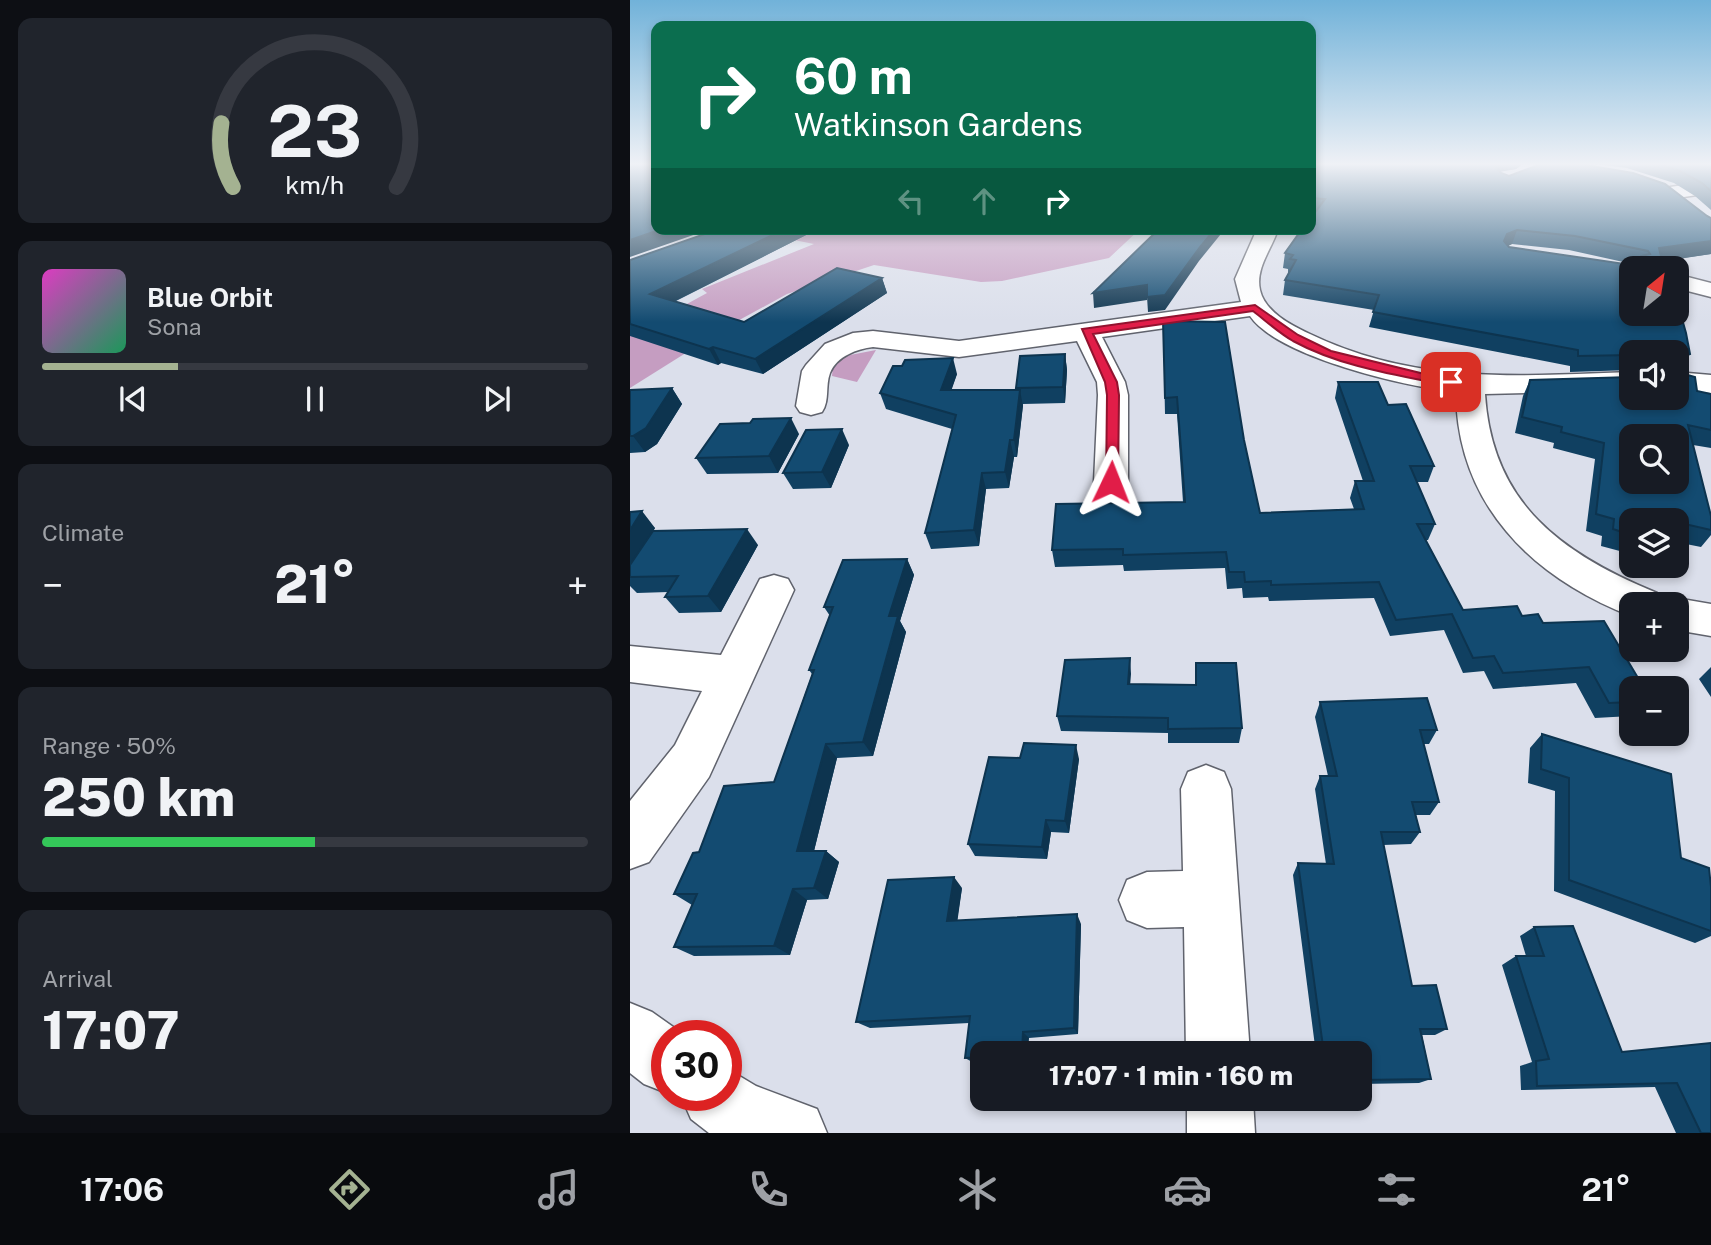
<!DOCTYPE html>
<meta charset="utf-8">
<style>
:root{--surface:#171b24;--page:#20242c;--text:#f1f3f6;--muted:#9ea1a6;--line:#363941;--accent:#a4b291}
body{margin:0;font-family:"Public Sans",sans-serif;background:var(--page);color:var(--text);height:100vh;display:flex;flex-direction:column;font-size:26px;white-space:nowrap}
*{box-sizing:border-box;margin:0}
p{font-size:23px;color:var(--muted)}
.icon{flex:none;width:38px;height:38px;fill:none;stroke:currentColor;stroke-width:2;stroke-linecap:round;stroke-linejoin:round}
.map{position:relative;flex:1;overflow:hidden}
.panel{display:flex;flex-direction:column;gap:18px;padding:18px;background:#0d0f14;width:630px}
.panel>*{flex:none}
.banner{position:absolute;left:21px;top:21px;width:665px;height:214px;border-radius:14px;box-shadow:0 4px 10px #0003;background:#0b6e4f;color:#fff;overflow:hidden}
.needle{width:46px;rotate:30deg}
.fabs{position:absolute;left:989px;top:256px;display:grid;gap:14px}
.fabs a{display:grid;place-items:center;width:70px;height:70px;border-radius:14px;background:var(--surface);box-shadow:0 4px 10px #0003;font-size:35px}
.speed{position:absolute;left:21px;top:1020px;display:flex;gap:14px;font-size:35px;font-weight:700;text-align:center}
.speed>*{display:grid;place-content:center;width:91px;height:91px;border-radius:50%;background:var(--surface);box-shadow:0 4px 10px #0003;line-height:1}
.speed .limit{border:10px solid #d22;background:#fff;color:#111}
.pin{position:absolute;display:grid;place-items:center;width:60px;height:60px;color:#fff;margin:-30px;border-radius:14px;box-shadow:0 4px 10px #0006}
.me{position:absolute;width:77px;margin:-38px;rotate:2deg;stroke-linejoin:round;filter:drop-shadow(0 0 5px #0008)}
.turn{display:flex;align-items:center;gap:24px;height:147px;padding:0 28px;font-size:32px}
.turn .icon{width:91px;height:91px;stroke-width:2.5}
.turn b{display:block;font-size:49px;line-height:60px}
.lanes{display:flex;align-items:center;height:66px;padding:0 28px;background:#0003;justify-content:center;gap:35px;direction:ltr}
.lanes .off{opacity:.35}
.big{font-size:52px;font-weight:800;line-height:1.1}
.panel .widget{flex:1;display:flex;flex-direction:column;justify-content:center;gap:10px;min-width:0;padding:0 24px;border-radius:14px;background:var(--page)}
.panel .dial{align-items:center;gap:0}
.dial svg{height:182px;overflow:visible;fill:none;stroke:var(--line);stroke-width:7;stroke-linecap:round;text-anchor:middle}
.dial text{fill:var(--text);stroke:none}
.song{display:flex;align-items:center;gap:21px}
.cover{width:84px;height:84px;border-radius:10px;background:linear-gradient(135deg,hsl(310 70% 55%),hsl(150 70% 35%))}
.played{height:7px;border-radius:4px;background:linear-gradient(90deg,var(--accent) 25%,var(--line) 25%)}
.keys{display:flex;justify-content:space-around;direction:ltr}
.heat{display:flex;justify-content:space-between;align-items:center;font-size:38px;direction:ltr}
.charge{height:10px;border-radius:5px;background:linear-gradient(90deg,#34c759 50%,var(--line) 0)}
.trip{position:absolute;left:340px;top:1041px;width:402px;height:70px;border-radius:14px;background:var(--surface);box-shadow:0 4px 10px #0003;font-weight:800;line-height:70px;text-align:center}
.menu{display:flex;height:112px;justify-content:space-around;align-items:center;background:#090b0e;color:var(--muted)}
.menu .icon{width:49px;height:49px}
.menu .on{color:var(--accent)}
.menu b{font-size:32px;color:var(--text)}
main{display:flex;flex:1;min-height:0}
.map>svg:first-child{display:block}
.green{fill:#c59dc1}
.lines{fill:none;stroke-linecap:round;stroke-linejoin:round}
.minor-casing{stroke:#60636d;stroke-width:3}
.minor{fill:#fff;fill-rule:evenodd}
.wall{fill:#104061;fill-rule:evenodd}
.shaded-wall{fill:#0d344f}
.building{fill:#134b71;stroke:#0d344f;stroke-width:2;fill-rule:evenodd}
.route{fill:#e11d48;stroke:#92132f;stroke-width:2}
</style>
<main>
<section class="panel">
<div class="widget dial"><svg viewBox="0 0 100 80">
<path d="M14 69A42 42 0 1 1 86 69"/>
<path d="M14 69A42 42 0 0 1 9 41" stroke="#a4b291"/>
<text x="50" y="56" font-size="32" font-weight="700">23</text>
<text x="50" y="72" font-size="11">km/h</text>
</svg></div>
<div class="widget">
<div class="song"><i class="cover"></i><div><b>Blue Orbit</b><p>Sona</p></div></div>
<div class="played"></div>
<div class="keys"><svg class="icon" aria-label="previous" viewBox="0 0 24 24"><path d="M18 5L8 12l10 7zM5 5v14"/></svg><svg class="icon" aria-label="pause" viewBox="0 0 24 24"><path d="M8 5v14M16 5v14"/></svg><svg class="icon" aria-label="next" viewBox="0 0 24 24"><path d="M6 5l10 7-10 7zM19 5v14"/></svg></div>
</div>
<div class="widget"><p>Climate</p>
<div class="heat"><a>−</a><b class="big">21°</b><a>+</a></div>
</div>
<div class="widget"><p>Range · 50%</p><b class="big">250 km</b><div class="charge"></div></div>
<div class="widget"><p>Arrival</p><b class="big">17:07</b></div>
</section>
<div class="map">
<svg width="1081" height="1133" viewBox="0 0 1081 1133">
<rect width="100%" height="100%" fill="#dbdfeb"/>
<path class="green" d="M 180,229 L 218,234 L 229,229 L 510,229 L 479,258 L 372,281 L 351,282 L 244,265 L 157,294 L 102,324 L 0,388 L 0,335 L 77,293 L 72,289 L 184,244 L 159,239 Z
M 246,350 L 227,382 L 202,376 L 203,365 L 215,356 Z"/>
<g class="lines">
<defs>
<path id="minor" d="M 1081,181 L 1081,193 L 1040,199 L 1030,193 L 1040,187 Z
M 627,229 L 648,229 C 642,249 625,268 630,290 C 635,312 661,325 680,334 C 786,385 888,376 1001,372 L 1001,390 L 855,394 C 862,504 932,554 1027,593 L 1032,602 L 1046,598 L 1081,604 L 1081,636 L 1046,630 L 1046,604 L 1001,604 L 1001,616 C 901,577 827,504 826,392 C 777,387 648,357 620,316 L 472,337 L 495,382 L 498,395 L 498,482 L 493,490 L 481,493 L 469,490 L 464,482 L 468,395 L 467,382 L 447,341 L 329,357 L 243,347 C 227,349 207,356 200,373 C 195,386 200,400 192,412 L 181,415 L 170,412 L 166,406 L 172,371 L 176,365 L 195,344 L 223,333 L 243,331 L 329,341 L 611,302 L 605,279 Z
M 1046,274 L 1081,283 L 1081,297 L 1046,288 Z
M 1046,372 L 1081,375 L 1081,393 L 1046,390 Z
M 144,575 L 158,579 L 164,590 L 79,777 L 19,862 L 0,869 L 0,801 L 45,745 L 72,691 L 0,682 L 0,646 L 91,655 L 130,579 Z
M 576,765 L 594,772 L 601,789 L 620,1054 L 556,1054 L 554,927 L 517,928 L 497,920 L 489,900 L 497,880 L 517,872 L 553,871 L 551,789 L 558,772 Z
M 0,1003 L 22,1012 L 56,1036 L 37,1036 L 37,1093 L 14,1084 L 0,1073 Z
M 96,1068 L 126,1086 L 187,1109 L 197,1133 L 79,1133 L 61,1119 L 51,1096 L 96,1096 Z
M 557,1099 L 623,1099 L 625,1133 L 557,1133 Z"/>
</defs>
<use href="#minor" class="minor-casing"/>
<use href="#minor" class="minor"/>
</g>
<path class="wall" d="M 681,163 L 894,163 L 886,169 L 869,172 L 871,173 L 1081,254 L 1032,261 L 1053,365 L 1054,374 L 1067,391 L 1081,394 L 1081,448 L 1063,445 L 1081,516 L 1081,535 L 1071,547 L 1046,542 L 1046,520 L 1001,520 L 1001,554 L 971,546 L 972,536 L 956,531 L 965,459 L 923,448 L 924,443 L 885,433 L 893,396 L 900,380 L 1001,397 L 1046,352 L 1001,352 L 1001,370 L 940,372 L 940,366 L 739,327 L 744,310 L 653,295 L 655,280 L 658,274 L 658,269 L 653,268 L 655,253 L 685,212 L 681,211 ZM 882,244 L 939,250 L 1007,265 L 1006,266 L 879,247 L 878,246 Z
M 958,163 L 1081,163 L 1081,210 L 1065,196 L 1044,183 L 997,168 Z
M 26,229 L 188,229 L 44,302 L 114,322 L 252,278 L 257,293 L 133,374 L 91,363 L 88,365 L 0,336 L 0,260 L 75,234 L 76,233 Z
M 533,321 L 614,440 L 630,513 L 724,509 L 720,498 L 725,481 L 733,481 L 705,398 L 708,382 L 758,405 L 804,466 L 798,482 L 787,482 L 805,524 L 798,540 L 796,540 L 833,610 L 892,616 L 913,623 L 1001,688 L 1001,716 L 965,718 L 946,683 L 863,689 L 854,671 L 833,673 L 814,630 L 760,636 L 744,598 L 639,601 L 638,597 L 613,598 L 612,588 L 597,589 L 595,568 L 494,571 L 493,565 L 425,567 L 422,550 L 553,502 L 547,414 L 535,414 Z
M 435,354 L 437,370 L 435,403 L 393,404 L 387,457 L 384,457 L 379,488 L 356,489 L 349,546 L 301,549 L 295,533 L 322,429 L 256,409 L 250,393 L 272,366 L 327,374 L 321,390 L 386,390 L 386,388 Z
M 42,388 L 52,404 L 27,444 L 15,452 L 0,453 L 0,390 Z
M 169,434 L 148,473 L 77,474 L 66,458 Z
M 219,445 L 201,488 L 163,489 L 153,473 Z
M 0,512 L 25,528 L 19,538 L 128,545 L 91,612 L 49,613 L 35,597 L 38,592 L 7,593 L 0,586 Z
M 277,559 L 284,575 L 270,621 L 276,632 L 243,756 L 207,758 L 184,851 L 196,851 L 209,862 L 198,899 L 177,900 L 160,955 L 64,956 L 44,947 L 62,905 L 44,894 L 69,852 L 144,782 L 182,674 L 179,670 L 200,616 L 194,607 Z
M 500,658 L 500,684 L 565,685 L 566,663 L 612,728 L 609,743 L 538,743 L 538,733 L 431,731 L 427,716 Z
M 1081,667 L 1081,697 L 1069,679 Z
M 690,702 L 807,730 L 799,744 L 793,744 L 809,802 L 800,815 L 786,815 L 790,832 L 781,844 L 753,845 L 782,986 L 817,1029 L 805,1035 L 792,1035 L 801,1079 L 789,1083 L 730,1084 L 730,1054 L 686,1054 L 663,875 L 668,863 L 696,864 L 685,789 L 690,776 L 698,776 L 685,717 Z
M 912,734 L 1081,887 L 1081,936 L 1065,943 L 924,891 L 925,791 L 898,783 L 900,748 Z
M 390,758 L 449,759 L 439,833 L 421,832 L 417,859 L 345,856 L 338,844 Z
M 332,888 L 327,920 L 451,924 L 448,1034 L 399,1038 L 352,1054 L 352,1062 L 344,1063 L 335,1058 L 339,1023 L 240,1028 L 226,1022 Z
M 904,927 L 992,1052 L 1081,1043 L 1081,1133 L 1046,1133 L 1025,1087 L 891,1090 L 890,1066 L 902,1062 L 872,965 L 886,956 L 896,956 L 890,936 Z"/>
<path class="shaded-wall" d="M 865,163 L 894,163 L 886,169 L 864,172 L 864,165 Z
M 32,229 L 71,229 L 72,232 L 0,257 L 0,240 Z
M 155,229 L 188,229 L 29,309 L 20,294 Z
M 585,229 L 595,229 L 569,261 L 535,310 L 518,312 L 517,297 L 570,247 Z
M 887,230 L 882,244 L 872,248 L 877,234 Z
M 1081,241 L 1081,254 L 1022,263 L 1029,248 Z
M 252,278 L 257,293 L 133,374 L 125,359 Z
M 517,285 L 517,300 L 464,308 L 463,293 Z
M 83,347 L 91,363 L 88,365 L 79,349 Z
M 435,354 L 437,370 L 435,403 L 433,387 Z
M 1060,354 L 1050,370 L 1053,356 Z
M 323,358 L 327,374 L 316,406 L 311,390 Z
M 42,388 L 52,404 L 27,444 L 15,452 L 3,436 Z
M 390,390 L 393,406 L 387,457 L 384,440 Z
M 161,418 L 169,434 L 148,473 L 139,456 Z
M 212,429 L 219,445 L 201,488 L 192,472 Z
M 380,440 L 384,457 L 379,488 L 375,472 Z
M 352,473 L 356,489 L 349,546 L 344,530 Z
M 12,511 L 25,528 L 0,569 L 0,530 Z
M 117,529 L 128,545 L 91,612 L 78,596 Z
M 277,559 L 284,575 L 270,621 L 276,632 L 243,756 L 233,742 L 259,616 Z
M 500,658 L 501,674 L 499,699 L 498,684 Z
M 196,744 L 207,758 L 181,863 L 167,851 Z
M 446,745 L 449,759 L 439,833 L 435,821 Z
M 416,820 L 421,832 L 417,859 L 412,847 Z
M 196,851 L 209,862 L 198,899 L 184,888 Z
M 324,877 L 332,888 L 326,931 L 317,921 Z
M 163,889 L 177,900 L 160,955 L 144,946 Z
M 447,914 L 451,924 L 448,1034 L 444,1028 Z
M 393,1032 L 399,1038 L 398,1054 L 392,1054 Z"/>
<path class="building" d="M 0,163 L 26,163 L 26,229 L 32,229 L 0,240 Z
M 681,163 L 865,163 L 864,165 L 871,173 L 879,176 L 914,163 L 944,163 L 1003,173 L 1035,184 L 1077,216 L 1081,218 L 1081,241 L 1029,248 L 1034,268 L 1001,268 L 1001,313 L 1046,313 L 1046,305 L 1048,305 L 1056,333 L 1060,354 L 1053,356 L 1054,374 L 1065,377 L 1067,391 L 1081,394 L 1081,430 L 1058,425 L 1081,516 L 1081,530 L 1046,522 L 1046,520 L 1035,520 L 1024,517 L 1024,520 L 1001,520 L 1001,535 L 983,529 L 984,519 L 966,514 L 974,443 L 931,432 L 932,427 L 892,417 L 900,380 L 1001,377 L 1001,397 L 1046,397 L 1046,352 L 1001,352 L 1001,355 L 948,356 L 948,350 L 743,312 L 749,295 L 655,280 L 666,260 L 660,259 L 663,255 L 655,253 L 672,229 L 681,229 L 681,218 L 695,199 L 681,198 ZM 887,230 L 945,236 L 1018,251 L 1020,254 L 1011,256 L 1008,266 L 879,247 L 874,241 L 877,234 ZM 1001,436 L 1046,436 L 1046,481 L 1001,481 Z
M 1026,163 L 1081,163 L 1081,191 L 1072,183 L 1050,171 Z
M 79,229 L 155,229 L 20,294 L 114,322 L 207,268 L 252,278 L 125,359 L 83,347 L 79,349 L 0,324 L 0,260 L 75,234 Z
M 529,229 L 585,229 L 570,247 L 535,295 L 517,297 L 517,285 L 463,293 Z
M 533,321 L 595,322 L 614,440 L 630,513 L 734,509 L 725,481 L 744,481 L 708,382 L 748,382 L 758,405 L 776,404 L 804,466 L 780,466 L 805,524 L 787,524 L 833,610 L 887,606 L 892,616 L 908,614 L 913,623 L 974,621 L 1014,688 L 1001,688 L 1001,702 L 979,703 L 959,667 L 873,673 L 864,656 L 843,658 L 822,614 L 766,620 L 749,582 L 641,585 L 641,581 L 615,582 L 614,572 L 599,572 L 596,552 L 493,555 L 493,549 L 422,550 L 426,504 L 555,502 L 547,397 L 535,398 Z
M 435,354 L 433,387 L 386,388 L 390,356 Z
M 323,358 L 311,390 L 390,390 L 384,440 L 380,440 L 375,472 L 352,473 L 344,530 L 295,533 L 326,415 L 250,393 L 263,366 L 272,366 L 275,360 Z
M 42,388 L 16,428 L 3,436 L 0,436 L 0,390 Z
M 161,418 L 139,456 L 66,458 L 90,424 L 120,423 L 123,419 Z
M 212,429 L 192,472 L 153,473 L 176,430 Z
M 12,511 L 0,530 L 0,512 Z
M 117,529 L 78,596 L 35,597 L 48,576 L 0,577 L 0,565 L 23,531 Z
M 277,559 L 259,616 L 268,616 L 233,742 L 196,744 L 167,851 L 196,851 L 184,888 L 163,889 L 144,946 L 44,947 L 67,894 L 44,894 L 63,853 L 69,852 L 94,786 L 144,782 L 184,670 L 179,670 L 203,607 L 194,607 L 213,560 Z
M 500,658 L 498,684 L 566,685 L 566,663 L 606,663 L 612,728 L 538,729 L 538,718 L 427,716 L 435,660 Z
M 797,698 L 807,730 L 790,730 L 809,802 L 782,802 L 790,832 L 751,832 L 782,986 L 806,985 L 817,1029 L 790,1029 L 801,1079 L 730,1080 L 730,1054 L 694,1054 L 668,863 L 704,864 L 690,776 L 707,776 L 690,702 Z
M 912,734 L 1041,774 L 1051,858 L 1079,868 L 1081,887 L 1081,931 L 939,880 L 939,778 L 911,769 Z
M 394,743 L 446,745 L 435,821 L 416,820 L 412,847 L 338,844 L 359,757 L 390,758 Z
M 324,877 L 317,921 L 447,914 L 444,1028 L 393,1032 L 392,1054 L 352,1054 L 352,1057 L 335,1058 L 340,1016 L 226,1022 L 258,880 Z
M 943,926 L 992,1052 L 1081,1043 L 1081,1133 L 1071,1133 L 1047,1083 L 907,1086 L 906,1061 L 919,1059 L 886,956 L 914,956 L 904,927 Z"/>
<linearGradient id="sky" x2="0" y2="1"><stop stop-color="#71b2d9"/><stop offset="0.51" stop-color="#eff1f6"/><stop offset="1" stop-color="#eff1f6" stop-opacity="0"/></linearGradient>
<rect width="1081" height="322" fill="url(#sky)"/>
<path class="route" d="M 625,305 L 668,335 L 701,351 L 827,382 L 821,386 C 767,375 711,367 663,341 C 649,333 636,321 623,311 L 463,334 L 487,382 L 489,395 L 488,482 L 481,486 L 476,485 L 477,395 L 475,382 L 452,329 Z"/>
</svg>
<div class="fabs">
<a><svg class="needle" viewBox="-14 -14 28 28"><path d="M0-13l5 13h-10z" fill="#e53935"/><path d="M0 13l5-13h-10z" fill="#9ea1a6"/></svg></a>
<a><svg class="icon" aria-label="sound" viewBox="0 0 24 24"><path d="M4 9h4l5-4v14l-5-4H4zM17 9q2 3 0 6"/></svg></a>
<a><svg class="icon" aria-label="search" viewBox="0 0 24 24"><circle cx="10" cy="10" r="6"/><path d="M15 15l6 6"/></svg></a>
<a><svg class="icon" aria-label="layers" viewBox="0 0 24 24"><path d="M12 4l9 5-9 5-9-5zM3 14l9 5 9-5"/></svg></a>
<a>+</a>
<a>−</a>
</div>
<div class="speed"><div class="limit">30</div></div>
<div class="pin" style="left:821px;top:382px;background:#d93025"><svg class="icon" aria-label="arrive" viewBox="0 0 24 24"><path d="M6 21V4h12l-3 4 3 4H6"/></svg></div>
<svg class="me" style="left:481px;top:482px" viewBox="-20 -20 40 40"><path d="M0-17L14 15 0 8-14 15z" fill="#e11d48" stroke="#fff" stroke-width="4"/></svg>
<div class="trip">17:07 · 1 min · 160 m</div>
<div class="banner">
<div class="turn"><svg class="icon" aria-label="right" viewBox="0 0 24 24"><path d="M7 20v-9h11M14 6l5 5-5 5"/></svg><div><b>60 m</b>Watkinson Gardens</div></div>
<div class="lanes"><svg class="icon off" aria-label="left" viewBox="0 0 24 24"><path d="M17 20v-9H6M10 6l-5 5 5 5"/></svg><svg class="icon off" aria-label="ahead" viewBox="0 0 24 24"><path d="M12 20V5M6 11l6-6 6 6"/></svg><svg class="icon" aria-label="right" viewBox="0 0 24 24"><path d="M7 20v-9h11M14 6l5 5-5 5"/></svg></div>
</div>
</div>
</main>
<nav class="menu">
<b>17:06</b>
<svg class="icon on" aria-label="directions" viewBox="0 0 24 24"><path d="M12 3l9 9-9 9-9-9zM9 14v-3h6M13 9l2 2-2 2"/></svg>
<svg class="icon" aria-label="music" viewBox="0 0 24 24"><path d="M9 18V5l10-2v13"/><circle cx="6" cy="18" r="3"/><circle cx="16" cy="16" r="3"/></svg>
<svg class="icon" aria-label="phone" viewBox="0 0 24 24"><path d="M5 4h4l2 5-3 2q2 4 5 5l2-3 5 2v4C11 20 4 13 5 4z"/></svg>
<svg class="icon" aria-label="climate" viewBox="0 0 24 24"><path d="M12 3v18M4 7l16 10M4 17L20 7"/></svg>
<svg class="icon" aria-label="car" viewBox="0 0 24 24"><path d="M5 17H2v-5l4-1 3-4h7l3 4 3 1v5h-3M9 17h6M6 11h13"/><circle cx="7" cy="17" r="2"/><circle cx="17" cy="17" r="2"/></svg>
<svg class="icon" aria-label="filters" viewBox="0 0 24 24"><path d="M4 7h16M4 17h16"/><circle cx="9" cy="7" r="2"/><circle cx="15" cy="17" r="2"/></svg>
<b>21°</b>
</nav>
